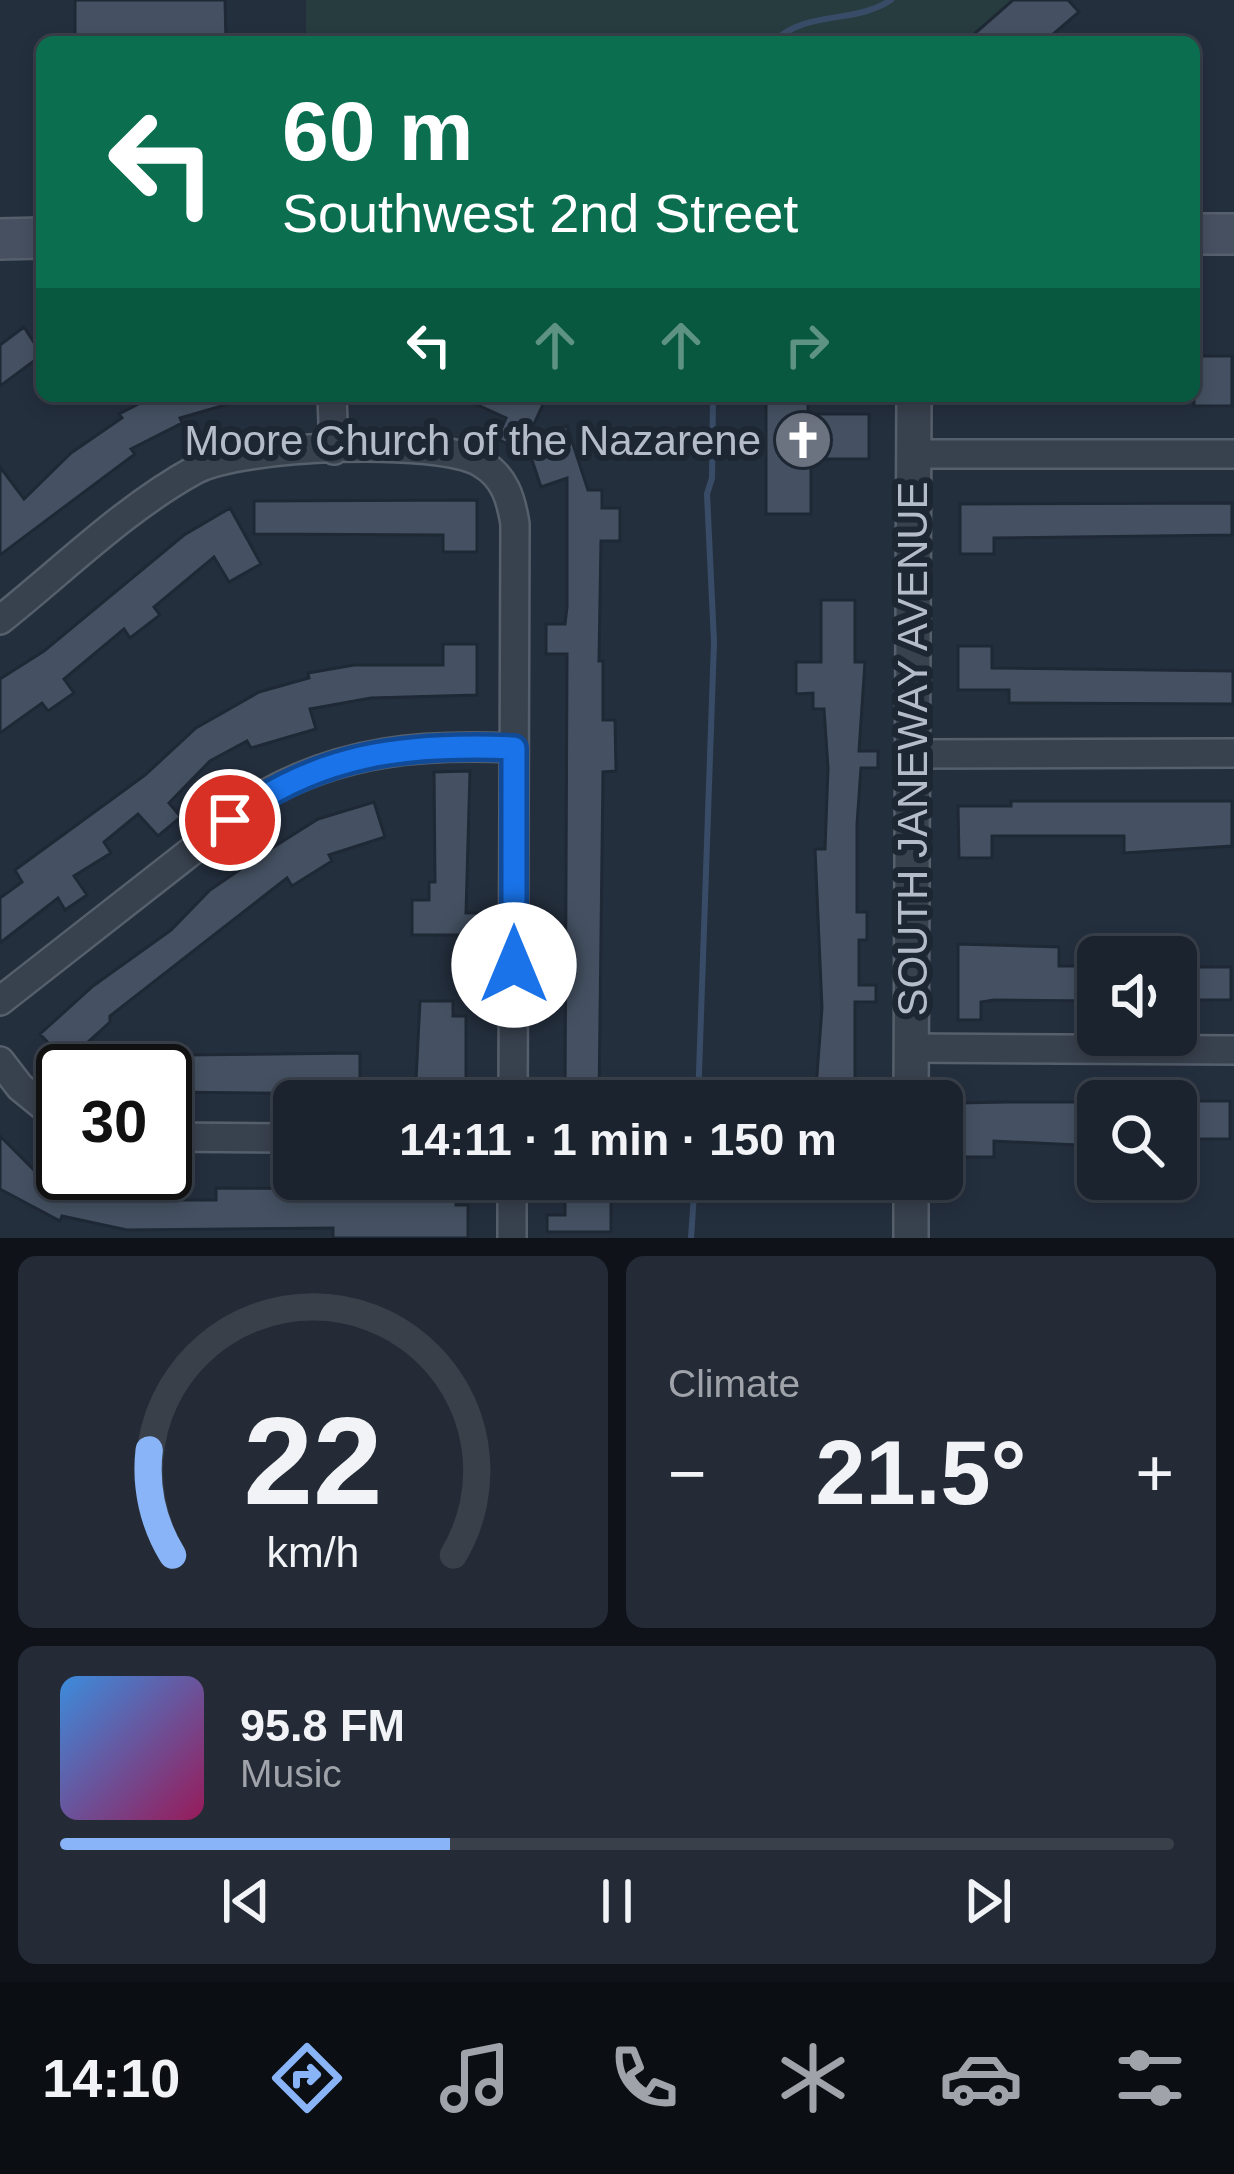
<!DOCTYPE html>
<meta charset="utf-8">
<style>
:root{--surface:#1b232e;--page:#242b36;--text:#f1f3f6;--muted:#a0a4aa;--line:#39404a;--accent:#8ab4f8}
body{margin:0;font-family:Arial,sans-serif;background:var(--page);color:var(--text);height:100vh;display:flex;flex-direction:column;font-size:45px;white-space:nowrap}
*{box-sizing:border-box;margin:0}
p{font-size:39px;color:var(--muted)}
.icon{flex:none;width:66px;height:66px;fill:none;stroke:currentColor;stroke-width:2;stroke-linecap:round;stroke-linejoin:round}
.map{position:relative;height:1238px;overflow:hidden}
.sheet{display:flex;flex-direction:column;gap:18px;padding:18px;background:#0f1319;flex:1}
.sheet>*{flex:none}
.hud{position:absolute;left:36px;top:36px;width:1164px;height:366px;border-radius:18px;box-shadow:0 6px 18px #0003,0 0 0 3px var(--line);background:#0b6e4f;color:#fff;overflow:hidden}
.fabs{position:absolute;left:1077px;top:936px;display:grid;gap:24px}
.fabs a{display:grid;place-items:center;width:120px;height:120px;border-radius:18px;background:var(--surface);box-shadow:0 6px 18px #0003,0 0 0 3px var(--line);font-size:60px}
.speed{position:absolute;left:36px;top:1044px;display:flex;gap:24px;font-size:60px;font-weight:700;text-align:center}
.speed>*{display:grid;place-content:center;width:156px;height:156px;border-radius:50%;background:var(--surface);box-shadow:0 6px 18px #0003,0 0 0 3px var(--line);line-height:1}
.speed .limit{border:6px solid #111;border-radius:18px;background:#fff;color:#111}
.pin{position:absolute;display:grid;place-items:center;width:102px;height:102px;color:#fff;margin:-51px;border:6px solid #fff;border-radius:50%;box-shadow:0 3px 12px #0007}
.me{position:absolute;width:132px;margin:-66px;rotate:0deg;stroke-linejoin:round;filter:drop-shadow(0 0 9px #0008)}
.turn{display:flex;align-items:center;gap:42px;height:252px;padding:0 48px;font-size:54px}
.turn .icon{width:156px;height:156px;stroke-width:2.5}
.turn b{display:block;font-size:84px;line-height:102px}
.lanes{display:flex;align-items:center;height:114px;padding:0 48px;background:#0003;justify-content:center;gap:60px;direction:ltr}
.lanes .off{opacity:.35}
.big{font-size:90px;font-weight:800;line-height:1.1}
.sheet .tile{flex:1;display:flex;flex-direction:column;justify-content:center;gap:18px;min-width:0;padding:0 42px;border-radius:18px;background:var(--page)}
.sheet .dial{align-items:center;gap:0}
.dial svg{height:312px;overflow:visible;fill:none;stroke:var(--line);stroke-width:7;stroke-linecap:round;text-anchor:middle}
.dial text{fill:var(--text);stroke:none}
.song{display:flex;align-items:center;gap:36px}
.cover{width:144px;height:144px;border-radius:18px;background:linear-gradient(135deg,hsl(210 70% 55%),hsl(330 70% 35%))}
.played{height:12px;border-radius:6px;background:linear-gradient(90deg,var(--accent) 35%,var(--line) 35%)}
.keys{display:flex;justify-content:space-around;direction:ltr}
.heat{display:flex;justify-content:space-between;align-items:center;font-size:66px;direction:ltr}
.sheet .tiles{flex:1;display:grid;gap:18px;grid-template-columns:1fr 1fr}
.tile:last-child{grid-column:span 2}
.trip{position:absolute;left:273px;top:1080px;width:690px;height:120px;border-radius:18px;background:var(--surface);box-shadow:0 6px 18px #0003,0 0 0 3px var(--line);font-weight:800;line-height:120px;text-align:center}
.tab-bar{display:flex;height:192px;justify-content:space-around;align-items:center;background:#0b0e12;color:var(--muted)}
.tab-bar .icon{width:84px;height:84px}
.tab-bar .active{color:var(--accent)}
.tab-bar b{font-size:54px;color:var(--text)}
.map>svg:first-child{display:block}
.green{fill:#263c3f}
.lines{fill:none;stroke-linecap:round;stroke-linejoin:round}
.stream{stroke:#394c67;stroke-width:6}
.building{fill:#455162;stroke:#1f2835;stroke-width:3}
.minor-casing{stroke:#565f6c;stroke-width:32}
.tertiary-casing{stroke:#565f6c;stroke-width:38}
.secondary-casing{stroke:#565f6c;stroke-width:44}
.minor{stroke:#38414e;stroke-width:27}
.tertiary{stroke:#38414e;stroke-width:33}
.secondary{stroke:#465061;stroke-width:39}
.route-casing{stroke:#114b97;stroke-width:30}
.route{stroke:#1a73e8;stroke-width:21}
.labels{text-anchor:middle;stroke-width:12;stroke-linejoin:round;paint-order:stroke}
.poi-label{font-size:42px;fill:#b4bcc9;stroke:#1d2633;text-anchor:end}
.street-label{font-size:42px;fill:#b4bcc9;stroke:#1d2633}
</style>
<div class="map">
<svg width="1234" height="1238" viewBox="0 0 1234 1238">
<rect width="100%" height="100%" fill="#242f3e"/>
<path class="green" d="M 306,0 L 1015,0 L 972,42 L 306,42 Z"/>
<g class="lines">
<path class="stream" d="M 773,42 C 808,9 853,25 891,0
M 698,1101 L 714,642 L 707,494 L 712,478 L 713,396
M 691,1238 L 695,1179"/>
</g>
<path class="building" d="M 75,0 L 225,0 L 226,42 L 75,42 Z
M 1013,0 L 1068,0 L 1079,12 L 1044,42 L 965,42 Z
M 24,327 L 42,355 L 0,386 L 0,345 Z
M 1194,356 L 1232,356 L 1232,406 L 1194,406 Z
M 154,396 L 238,396 L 239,401 L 180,418 L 182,423 L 131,449 L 135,454 L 0,555 L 0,467 L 24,499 L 71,453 L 122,418 L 119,414 Z
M 458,396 L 547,396 L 527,439 L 567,426 L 588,490 L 602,490 L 602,508 L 620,508 L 620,541 L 601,541 L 599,661 L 603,661 L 603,720 L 615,720 L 616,771 L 603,772 L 599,1101 L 565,1101 L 567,654 L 546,654 L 546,624 L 565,624 L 567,607 L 567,478 L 541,487 L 530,454 L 497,439 L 506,418 Z
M 766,396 L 808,396 L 808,414 L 869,414 L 869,459 L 811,459 L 811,514 L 766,514 Z
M 477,500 L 477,552 L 443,552 L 443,535 L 254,534 L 254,501 Z
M 1232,503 L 1232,535 L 994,538 L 994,554 L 960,554 L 960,504 Z
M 230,508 L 261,564 L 229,582 L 214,557 L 154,607 L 160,615 L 130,638 L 124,629 L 64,679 L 74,693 L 48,711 L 42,703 L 0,733 L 0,679 L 44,651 L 184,535 Z
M 821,600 L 855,600 L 855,662 L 865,662 L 859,751 L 878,751 L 878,768 L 861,768 L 857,824 L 857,912 L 867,912 L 867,940 L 859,940 L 859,985 L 876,985 L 876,1002 L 855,1002 L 855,1101 L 815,1101 L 822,1008 L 815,849 L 825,849 L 828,768 L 824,709 L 813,709 L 813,693 L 796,694 L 796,662 L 821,662 Z
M 443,644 L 477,644 L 477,695 L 371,698 L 310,709 L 316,729 L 251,748 L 247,741 L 210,761 L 169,803 L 181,817 L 158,836 L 138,814 L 104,842 L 111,853 L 74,876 L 87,895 L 65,910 L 58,898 L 0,943 L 0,898 L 22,882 L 15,870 L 145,775 L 196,728 L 259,692 L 309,678 L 308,673 L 354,665 L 443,665 Z
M 958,646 L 992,646 L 992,668 L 1233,671 L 1233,704 L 1009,703 L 1009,690 L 958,690 Z
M 470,771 L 466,913 L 483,913 L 483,935 L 412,935 L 412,900 L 429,900 L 429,882 L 435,882 L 434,772 Z
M 1011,801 L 1232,801 L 1232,846 L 1124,853 L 1124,836 L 992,836 L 992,858 L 959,858 L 958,806 L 1011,806 Z
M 374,802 L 385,837 L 329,855 L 332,861 L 292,886 L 287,878 L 110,1016 L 110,1022 L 66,1062 L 40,1034 L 93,986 L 171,930 L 210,890 L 264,853 L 318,819 Z
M 958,944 L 1059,947 L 1059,966 L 1098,966 L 1098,1001 L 994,1000 L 981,1002 L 981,1020 L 958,1020 Z
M 1181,967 L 1231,967 L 1231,1000 L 1181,1000 Z
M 420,1001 L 453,1001 L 453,1016 L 466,1016 L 466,1085 L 449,1085 L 449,1100 L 415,1100 Z
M 136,1044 L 185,1044 L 185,1055 L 360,1053 L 360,1094 L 165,1092 L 165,1071 L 136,1071 Z
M 1183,1101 L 1230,1101 L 1230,1139 L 1183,1139 Z
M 1007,1102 L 1098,1102 L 1098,1146 L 994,1141 L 994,1157 L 958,1157 L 958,1103 Z
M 0,1136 L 40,1176 L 45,1167 L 99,1196 L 102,1184 L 143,1193 L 143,1187 L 177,1187 L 177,1200 L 216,1200 L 216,1188 L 456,1189 L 456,1205 L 468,1205 L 468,1238 L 333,1238 L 333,1228 L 127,1230 L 62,1216 L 60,1221 L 0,1189 Z
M 565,1180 L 611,1180 L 611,1232 L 547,1232 L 547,1215 L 565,1215 Z"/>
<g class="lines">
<defs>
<path id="minor" d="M 332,396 L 334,450
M 914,454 L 1234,454
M 0,620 C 63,570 125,508 195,470 C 240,445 439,437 481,463 C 505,477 511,499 515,524 L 513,1101
M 912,754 L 1234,753
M 0,1001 L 262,796 C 343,750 422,744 514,748
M 911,1048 L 1234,1050
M 0,1061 L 20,1087 L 63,1122
M 165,1137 L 294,1138
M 512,1179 L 512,1238"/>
<path id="tertiary" d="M 911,1101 L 914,396
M 911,1238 L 911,1179"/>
<path id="secondary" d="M 1194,234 L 1234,234
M 0,239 L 42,238"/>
</defs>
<use href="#minor" class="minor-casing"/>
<use href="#tertiary" class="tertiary-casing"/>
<use href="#secondary" class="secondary-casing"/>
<use href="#minor" class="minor"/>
<use href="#tertiary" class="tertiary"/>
<use href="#secondary" class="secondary"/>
</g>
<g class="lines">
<defs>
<path id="route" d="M 230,820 C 316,754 406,743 514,748 L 514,965"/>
</defs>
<use href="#route" class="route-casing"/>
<use href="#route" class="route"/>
</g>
<defs>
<symbol id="church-disc" viewBox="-11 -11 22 22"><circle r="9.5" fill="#6b7280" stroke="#1d2633"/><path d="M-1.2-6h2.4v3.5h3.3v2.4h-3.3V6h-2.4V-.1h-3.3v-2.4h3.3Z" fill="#fff"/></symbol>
</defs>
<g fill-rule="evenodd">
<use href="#church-disc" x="770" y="407" width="66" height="66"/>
</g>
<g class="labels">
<g class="poi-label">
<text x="761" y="455">Moore Church of the Nazarene</text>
</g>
<g class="street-label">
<text transform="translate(912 749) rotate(-90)" y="15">SOUTH JANEWAY AVENUE</text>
</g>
</g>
</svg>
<div class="fabs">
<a><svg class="icon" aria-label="sound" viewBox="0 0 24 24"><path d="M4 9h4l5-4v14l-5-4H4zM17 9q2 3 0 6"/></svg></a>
<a><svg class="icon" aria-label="search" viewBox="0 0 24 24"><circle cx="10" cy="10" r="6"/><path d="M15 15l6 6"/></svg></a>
</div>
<div class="speed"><div class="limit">30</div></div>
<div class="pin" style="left:230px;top:820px;background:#d93025"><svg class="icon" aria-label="arrive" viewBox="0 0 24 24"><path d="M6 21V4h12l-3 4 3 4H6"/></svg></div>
<svg class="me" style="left:514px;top:965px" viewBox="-20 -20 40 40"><circle r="19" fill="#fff"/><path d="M0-13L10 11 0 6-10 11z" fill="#1a73e8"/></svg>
<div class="trip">14:11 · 1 min · 150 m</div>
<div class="hud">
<div class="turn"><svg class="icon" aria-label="left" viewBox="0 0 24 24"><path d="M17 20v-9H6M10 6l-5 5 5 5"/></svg><div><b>60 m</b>Southwest 2nd Street</div></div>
<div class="lanes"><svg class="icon" aria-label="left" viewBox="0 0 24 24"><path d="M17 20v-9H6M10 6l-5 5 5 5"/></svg><svg class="icon off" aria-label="ahead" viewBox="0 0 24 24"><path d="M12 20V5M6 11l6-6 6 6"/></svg><svg class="icon off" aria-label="ahead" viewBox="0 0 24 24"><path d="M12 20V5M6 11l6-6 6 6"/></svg><svg class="icon off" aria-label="right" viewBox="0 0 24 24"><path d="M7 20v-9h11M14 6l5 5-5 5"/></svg></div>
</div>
</div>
<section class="sheet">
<div class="tiles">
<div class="tile dial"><svg viewBox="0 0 100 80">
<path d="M14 69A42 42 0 1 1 86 69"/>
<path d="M14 69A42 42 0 0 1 8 42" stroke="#8ab4f8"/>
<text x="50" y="56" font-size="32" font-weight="700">22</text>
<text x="50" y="72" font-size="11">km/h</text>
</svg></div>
<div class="tile"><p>Climate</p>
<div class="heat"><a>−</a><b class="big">21.5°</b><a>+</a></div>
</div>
<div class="tile">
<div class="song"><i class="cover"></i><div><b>95.8 FM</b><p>Music</p></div></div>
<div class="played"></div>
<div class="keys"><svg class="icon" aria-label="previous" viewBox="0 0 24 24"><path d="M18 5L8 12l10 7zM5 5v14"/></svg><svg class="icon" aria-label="pause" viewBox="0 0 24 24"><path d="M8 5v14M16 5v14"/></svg><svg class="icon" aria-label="next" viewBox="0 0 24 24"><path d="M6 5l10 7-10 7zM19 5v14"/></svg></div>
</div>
</div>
</section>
<nav class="tab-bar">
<b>14:10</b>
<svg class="icon active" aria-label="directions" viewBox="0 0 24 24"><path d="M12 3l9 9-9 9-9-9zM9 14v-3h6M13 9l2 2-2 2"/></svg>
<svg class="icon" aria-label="music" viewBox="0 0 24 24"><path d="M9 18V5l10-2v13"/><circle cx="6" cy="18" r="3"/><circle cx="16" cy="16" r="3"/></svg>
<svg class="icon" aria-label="phone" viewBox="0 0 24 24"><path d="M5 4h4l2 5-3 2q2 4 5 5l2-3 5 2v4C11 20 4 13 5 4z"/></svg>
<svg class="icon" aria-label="climate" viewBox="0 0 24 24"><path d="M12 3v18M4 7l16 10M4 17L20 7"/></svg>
<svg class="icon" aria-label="car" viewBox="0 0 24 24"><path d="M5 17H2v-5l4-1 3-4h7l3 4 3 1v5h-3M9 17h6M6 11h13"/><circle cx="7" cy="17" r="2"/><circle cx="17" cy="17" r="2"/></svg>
<svg class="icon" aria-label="filters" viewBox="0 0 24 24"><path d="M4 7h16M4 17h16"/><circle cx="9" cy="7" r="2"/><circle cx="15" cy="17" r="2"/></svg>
</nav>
